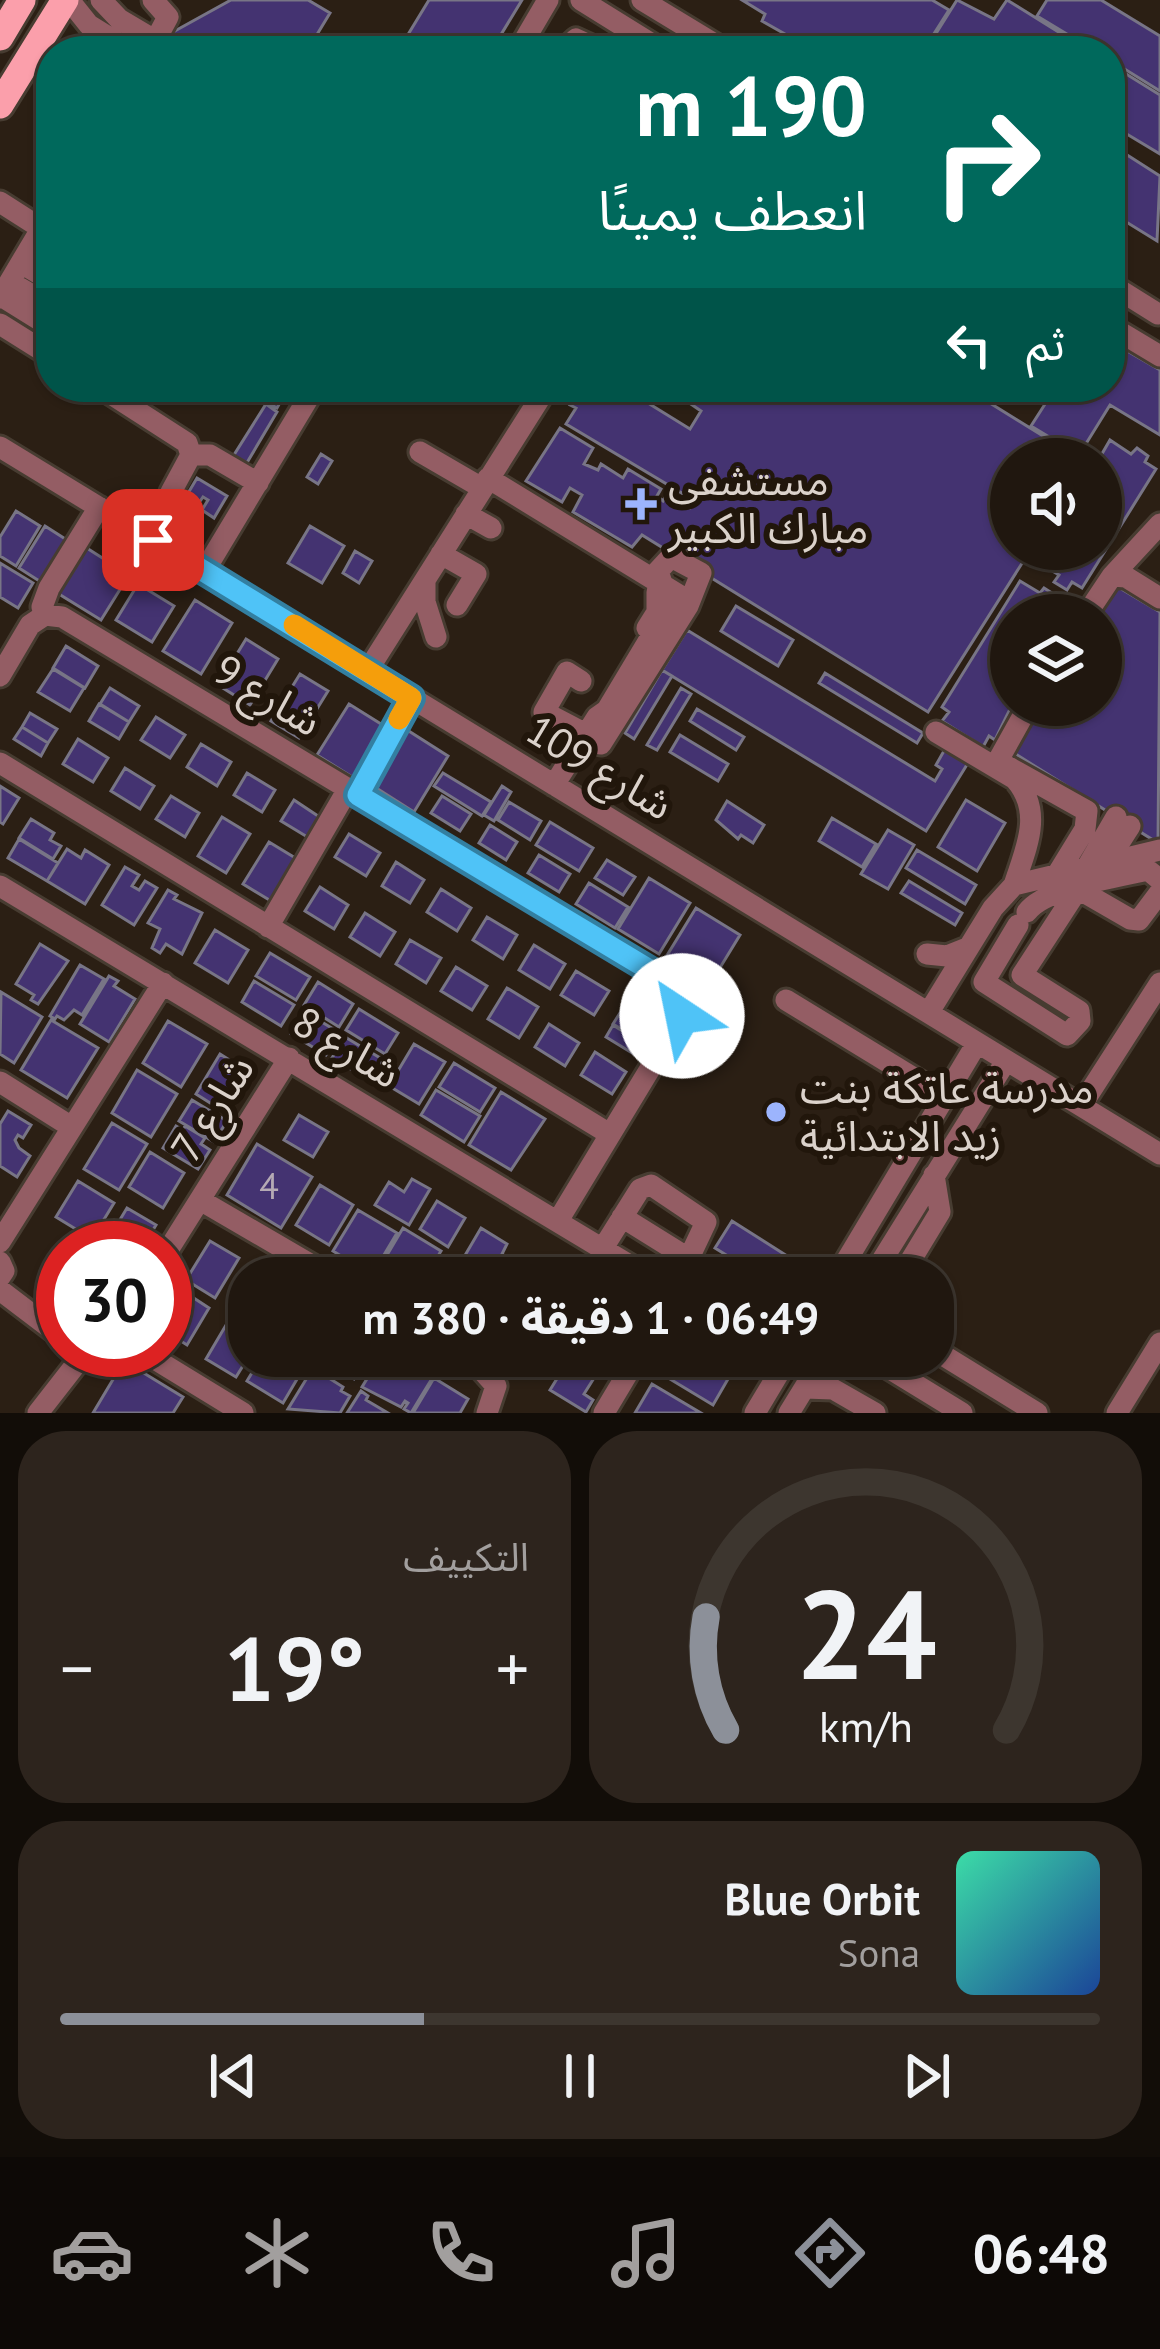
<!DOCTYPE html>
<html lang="ar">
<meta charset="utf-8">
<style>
:root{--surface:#20170f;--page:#2d241d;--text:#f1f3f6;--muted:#a29f9e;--line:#3d362f;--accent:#8c9099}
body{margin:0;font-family:"PT Sans","Noto Sans Arabic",sans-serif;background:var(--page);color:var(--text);direction:rtl;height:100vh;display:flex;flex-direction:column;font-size:45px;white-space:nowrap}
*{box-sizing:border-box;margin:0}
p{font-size:39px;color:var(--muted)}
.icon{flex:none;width:66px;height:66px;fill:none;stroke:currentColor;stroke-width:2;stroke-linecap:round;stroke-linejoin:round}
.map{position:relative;height:1413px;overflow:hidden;direction:ltr}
.side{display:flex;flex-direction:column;gap:18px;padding:18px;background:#120d08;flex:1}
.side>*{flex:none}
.hud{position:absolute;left:36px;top:36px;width:1089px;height:366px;border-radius:48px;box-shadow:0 3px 9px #0004,0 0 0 3px var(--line);direction:rtl;background:#00695c;color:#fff;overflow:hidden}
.controls{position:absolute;left:990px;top:438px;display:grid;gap:24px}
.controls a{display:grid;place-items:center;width:132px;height:132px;border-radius:50%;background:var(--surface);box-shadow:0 3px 9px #0004,0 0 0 3px var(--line);font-size:60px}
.speed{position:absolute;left:36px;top:1221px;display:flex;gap:24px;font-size:60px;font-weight:700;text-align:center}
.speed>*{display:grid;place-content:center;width:156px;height:156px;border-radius:50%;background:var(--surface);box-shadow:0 3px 9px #0004,0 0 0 3px var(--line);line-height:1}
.speed .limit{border:18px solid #d22;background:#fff;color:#111}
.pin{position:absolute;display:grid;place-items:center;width:102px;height:102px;color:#fff;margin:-51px;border-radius:24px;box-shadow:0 6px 18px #0006}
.me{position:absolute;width:132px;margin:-66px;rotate:326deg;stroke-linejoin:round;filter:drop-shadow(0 0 9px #0008)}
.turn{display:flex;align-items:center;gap:42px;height:252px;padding:0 60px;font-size:54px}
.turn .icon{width:156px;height:156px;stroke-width:2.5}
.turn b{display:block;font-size:84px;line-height:102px}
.then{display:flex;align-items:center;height:114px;padding:0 60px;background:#0003;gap:24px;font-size:45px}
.big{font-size:90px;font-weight:700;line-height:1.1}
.side .widget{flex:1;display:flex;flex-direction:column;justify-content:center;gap:18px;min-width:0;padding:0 42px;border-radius:48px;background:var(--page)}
.side .dial{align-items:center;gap:0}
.dial svg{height:312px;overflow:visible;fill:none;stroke:var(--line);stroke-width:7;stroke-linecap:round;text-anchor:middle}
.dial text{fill:var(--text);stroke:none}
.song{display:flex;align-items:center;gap:36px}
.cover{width:144px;height:144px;border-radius:18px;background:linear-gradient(135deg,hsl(160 70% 55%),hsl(220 70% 35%))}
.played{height:12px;border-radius:6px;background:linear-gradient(90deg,var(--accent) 35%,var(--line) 35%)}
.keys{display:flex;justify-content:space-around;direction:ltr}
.heat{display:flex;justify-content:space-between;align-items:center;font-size:66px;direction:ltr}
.side .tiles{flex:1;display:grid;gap:18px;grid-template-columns:1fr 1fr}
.widget:last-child{grid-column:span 2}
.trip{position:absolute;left:228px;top:1257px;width:726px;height:120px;border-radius:48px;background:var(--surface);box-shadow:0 3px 9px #0004,0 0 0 3px var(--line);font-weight:700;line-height:120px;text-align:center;direction:rtl}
.menu{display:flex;height:192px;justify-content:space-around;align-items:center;background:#0d0906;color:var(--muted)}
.menu .icon{width:84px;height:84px}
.menu .on{color:var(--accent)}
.menu b{font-size:54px;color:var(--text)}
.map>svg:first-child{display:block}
.building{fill:#443371;stroke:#787586;stroke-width:3}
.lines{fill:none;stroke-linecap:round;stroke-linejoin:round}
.minor-casing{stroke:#473c31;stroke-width:27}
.major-casing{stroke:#473c31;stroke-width:33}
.minor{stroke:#945d64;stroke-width:21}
.major{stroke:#fb9fab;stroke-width:27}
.route-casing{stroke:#337fa1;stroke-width:30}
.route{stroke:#4fc3f7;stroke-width:21}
.slow{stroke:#f59e0b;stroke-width:21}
.poi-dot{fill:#9cb4fd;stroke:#21160b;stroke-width:4.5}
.labels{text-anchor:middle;stroke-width:12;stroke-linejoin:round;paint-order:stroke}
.number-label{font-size:36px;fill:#b5aab4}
.poi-label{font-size:42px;fill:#dbd2cb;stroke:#21160b;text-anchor:start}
.street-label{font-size:42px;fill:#dbd2cb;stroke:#21160b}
</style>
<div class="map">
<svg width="1160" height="1413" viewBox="0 0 1160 1413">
<rect width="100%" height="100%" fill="#2b1f14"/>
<path class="building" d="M 231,0 L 308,0 L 330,13 L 307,51 L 204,51 L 173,32 Z
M 429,0 L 522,0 L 491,51 L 398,51 Z
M 742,0 L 932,0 L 949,10 L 923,51 L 815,51 L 762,21 L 765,14 Z
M 957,0 L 994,19 L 1007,0 L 1089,51 L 925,51 Z
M 1047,0 L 1101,0 L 1160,36 L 1160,91 L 1110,60 L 1110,51 L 1095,51 L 1037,16 Z
M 1110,64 L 1160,95 L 1160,154 L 1110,124 Z
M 1110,144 L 1160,176 L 1157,241 L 1110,212 Z
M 1110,341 L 1160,370 L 1160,435 L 1110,405 L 1079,455 L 1031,426 L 1056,387 L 1110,387 Z
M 251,387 L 289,387 L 277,408 L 248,391 Z
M 582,387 L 622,387 L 690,429 L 701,411 L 688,402 L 697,388 L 709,394 L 712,387 L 964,387 L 1077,457 L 1011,459 L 1011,549 L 1031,549 L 928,712 L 642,535 L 632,547 L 573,512 L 582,495 L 570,488 L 562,502 L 526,481 L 560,428 L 593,448 L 584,464 L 598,470 L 601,464 L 623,478 L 628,469 L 661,489 L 657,496 L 663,501 L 667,494 L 690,508 L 695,501 L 566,424 L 576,408 L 570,405 Z
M 266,404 L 277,412 L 245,466 L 232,458 Z
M 1110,440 L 1131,454 L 1137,448 L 1148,456 L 1145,462 L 1156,469 L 1082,588 L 1072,582 L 1067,590 L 1054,582 L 1059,575 L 1036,561 L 1043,549 L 1101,549 L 1099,459 Z
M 321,454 L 332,461 L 318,484 L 307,477 Z
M 197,478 L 227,496 L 214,518 L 202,510 L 208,500 L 203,497 L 196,507 L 184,500 Z
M 16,511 L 40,526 L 16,566 L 0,556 L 0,537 Z
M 45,526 L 70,542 L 44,584 L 19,568 Z
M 310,526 L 344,546 L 322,583 L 288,563 Z
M 82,545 L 129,575 L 101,620 L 54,591 Z
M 355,551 L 372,561 L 359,583 L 343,573 Z
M 0,563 L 33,583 L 18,608 L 0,597 Z
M 1020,581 L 1040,593 L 1044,588 L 1055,595 L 1052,600 L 1073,613 L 1011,615 L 1012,705 L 995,740 L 989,736 L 983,747 L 942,721 L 949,712 L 942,707 Z
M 138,584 L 174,606 L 152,642 L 116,620 Z
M 1113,584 L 1160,612 L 1158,843 L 1009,750 L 1037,705 L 1101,705 L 1101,615 L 1093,615 Z
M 195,600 L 232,623 L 201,674 L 163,651 Z
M 736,606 L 793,640 L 778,666 L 721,631 Z
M 687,630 L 935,781 L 942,769 L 936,765 L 945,749 L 968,763 L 926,831 L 662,670 Z
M 246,639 L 278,659 L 250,705 L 218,685 Z
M 66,646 L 98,666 L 85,688 L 53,668 Z
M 53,669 L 84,688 L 70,711 L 38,692 Z
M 662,670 L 672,676 L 634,739 L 625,733 Z
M 825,673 L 923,733 L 917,743 L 819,683 Z
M 300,674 L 328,691 L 299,738 L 271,721 Z
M 110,688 L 139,706 L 129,722 L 100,704 Z
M 681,688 L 691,694 L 657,750 L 647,745 Z
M 99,704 L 129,722 L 119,739 L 89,721 Z
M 349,704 L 389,729 L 357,780 L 317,755 Z
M 697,709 L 744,737 L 736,750 L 690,721 Z
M 30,713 L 57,729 L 48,743 L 22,727 Z
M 156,717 L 185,735 L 170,758 L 141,740 Z
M 22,727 L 48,743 L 41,756 L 14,739 Z
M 404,728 L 448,756 L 414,812 L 370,784 Z
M 680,735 L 728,764 L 718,781 L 670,752 Z
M 78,739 L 108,758 L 93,782 L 63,764 Z
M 201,744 L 231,762 L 217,786 L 187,767 Z
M 125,768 L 154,786 L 140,809 L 111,791 Z
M 247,773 L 275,790 L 262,812 L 234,795 Z
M 443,773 L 491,802 L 482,816 L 434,786 Z
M 0,786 L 19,798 L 3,824 L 0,822 Z
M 502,786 L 511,792 L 494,821 L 484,815 Z
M 171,796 L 199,813 L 185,837 L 156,819 Z
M 442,796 L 471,814 L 460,831 L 431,813 Z
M 294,800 L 321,818 L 309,838 L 281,821 Z
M 966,800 L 1005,823 L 977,871 L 938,847 Z
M 727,801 L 764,825 L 753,843 L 741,835 L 738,839 L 716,820 Z
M 509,802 L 541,821 L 530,840 L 498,820 Z
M 222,817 L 250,834 L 226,873 L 198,856 Z
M 832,818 L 876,844 L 862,867 L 819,841 Z
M 31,819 L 54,833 L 50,840 L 61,846 L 53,859 L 19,838 Z
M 550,822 L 593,848 L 579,871 L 536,845 Z
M 490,825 L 517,842 L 506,860 L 479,843 Z
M 888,830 L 914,845 L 888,889 L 861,874 Z
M 349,834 L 380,853 L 366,876 L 335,857 Z
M 19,839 L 58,863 L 47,881 L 8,858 Z
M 269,842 L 297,859 L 271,901 L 243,884 Z
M 67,849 L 81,858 L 85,850 L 109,865 L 85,904 L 47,881 Z
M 917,850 L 976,885 L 965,904 L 906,868 Z
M 539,855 L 570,874 L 559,892 L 528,873 Z
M 607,860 L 635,877 L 623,895 L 595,878 Z
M 396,862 L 424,880 L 410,903 L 382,886 Z
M 125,867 L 139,875 L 132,886 L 139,890 L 145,881 L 157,888 L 134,925 L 102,905 Z
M 649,878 L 690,903 L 659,954 L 618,929 Z
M 909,881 L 962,913 L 955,925 L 901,893 Z
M 589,883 L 628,907 L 615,928 L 576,904 Z
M 320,887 L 348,905 L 334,929 L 305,911 Z
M 441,889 L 471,908 L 457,931 L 427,912 Z
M 168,890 L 177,895 L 174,899 L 202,913 L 182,954 L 166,944 L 160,953 L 152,948 L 160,929 L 148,923 Z
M 696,908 L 740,935 L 710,984 L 666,957 Z
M 365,913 L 395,932 L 380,956 L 350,937 Z
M 487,917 L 517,935 L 503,959 L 473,940 Z
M 215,930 L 248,950 L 228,983 L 195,963 Z
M 410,940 L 441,958 L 426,983 L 396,964 Z
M 40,944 L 68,961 L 38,1004 L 31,1000 L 34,995 L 16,984 Z
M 534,945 L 565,964 L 550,989 L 519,970 Z
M 270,953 L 310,977 L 296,1000 L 256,976 Z
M 80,965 L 104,979 L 82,1015 L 74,1010 L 64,1020 L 57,1016 L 55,1019 L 50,1016 Z
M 456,967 L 487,986 L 472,1010 L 441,991 Z
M 576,971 L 609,991 L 594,1015 L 561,995 Z
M 109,976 L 118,981 L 114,986 L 135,999 L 109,1042 L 80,1024 Z
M 254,981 L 294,1005 L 281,1026 L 242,1002 Z
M 318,982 L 353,1004 L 339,1027 L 304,1005 Z
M 507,988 L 538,1007 L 519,1038 L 488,1019 Z
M 1,992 L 42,1017 L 14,1063 L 0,1054 Z
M 625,1005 L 654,1023 L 643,1042 L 613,1024 Z
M 359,1009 L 398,1033 L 385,1054 L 346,1030 Z
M 305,1012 L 340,1033 L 326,1055 L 291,1034 Z
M 51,1020 L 98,1048 L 67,1098 L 21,1070 Z
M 168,1021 L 207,1044 L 181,1087 L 143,1063 Z
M 549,1024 L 579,1043 L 565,1066 L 535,1047 Z
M 613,1025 L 644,1045 L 637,1056 L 606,1037 Z
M 345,1037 L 382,1059 L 369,1080 L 332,1058 Z
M 414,1044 L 445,1062 L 419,1104 L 389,1086 Z
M 595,1052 L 626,1072 L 612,1094 L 581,1075 Z
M 220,1054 L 250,1073 L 226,1113 L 196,1094 Z
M 454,1063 L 495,1088 L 480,1112 L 439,1087 Z
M 137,1070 L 177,1094 L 151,1137 L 112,1113 Z
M 436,1090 L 480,1116 L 464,1142 L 421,1115 Z
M 501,1092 L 545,1119 L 511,1170 L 469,1145 Z
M 192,1100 L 227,1121 L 214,1142 L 179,1121 Z
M 8,1111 L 31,1125 L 23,1138 L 18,1135 L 15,1140 L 19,1148 L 30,1156 L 17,1177 L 0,1166 L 0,1124 Z
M 299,1115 L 328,1132 L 313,1157 L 284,1140 Z
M 112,1123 L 147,1144 L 119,1190 L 84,1169 Z
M 176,1126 L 183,1130 L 185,1126 L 205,1138 L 201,1144 L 210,1150 L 198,1169 L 163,1148 Z
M 257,1144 L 312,1177 L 281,1228 L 227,1195 Z
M 150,1152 L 184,1173 L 163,1208 L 129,1187 Z
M 412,1179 L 430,1189 L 409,1225 L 375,1205 L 389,1182 L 404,1192 Z
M 78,1181 L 114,1203 L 92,1239 L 56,1217 Z
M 320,1185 L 353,1205 L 329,1245 L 296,1225 Z
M 437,1201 L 465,1218 L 448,1247 L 420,1229 Z
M 127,1208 L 156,1225 L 144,1245 L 148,1248 L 103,1248 Z
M 358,1210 L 397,1233 L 372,1275 L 333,1251 Z
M 732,1221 L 806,1268 L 800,1278 L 763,1278 L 715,1248 Z
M 403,1228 L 441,1251 L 438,1256 L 446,1262 L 437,1278 L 413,1278 L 416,1273 L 387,1255 Z
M 481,1228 L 507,1244 L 502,1254 L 514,1262 L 505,1278 L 471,1278 L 457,1269 Z
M 210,1241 L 239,1258 L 215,1298 L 186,1280 Z
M 535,1256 L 554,1268 L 553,1278 L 516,1278 L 527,1260 L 531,1262 Z
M 180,1289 L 209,1308 L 187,1345 L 165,1331 L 165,1314 Z
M 229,1320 L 249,1332 L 249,1356 L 236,1377 L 206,1359 Z
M 262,1356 L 282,1356 L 303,1369 L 283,1403 L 247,1381 Z
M 333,1356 L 368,1356 L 354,1379 L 332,1365 Z
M 381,1356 L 395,1356 L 393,1360 L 420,1377 L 433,1356 L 442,1362 L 411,1413 L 404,1409 L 408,1403 L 405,1401 L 401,1407 L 362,1387 Z
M 571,1356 L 593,1356 L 604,1362 L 584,1394 L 593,1400 L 586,1412 L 550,1390 Z
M 670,1356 L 733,1356 L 739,1360 L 713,1405 L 660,1373 Z
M 124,1361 L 183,1397 L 173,1413 L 93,1413 Z
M 313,1368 L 343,1387 L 341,1391 L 350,1396 L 340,1413 L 288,1409 Z
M 434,1378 L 468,1399 L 460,1413 L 413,1413 Z
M 652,1384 L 701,1413 L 635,1413 Z
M 361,1391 L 368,1396 L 366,1400 L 388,1413 L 347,1413 Z"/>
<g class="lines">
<defs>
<path id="minor" d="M 69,0 L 89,25 L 131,51
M 101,0 L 119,19 L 173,51
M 153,0 L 168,17 L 155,41
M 581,0 L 663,51
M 642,0 L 726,51
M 518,51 L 548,0
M 563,51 L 576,39 L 602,51
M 0,202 L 50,234
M 21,263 L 51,281
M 10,282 L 51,306
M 1110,284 L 1158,314
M 1,296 L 51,327
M 0,298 L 41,229
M 0,324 L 51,356
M 1110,326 L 1160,356
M 100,387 L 187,443 L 191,455 L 171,492 L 153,540
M 0,447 L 1160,1154
M 420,452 L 482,488
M 191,455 L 210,455 L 258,483
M 488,478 L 679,595 L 679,601 L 664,615 L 607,710 L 597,717 L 554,785
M 466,514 L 491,528
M 441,554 L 476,574 L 457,605
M 205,570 L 315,387
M 1112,576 L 1160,524
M 425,581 L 425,602 L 436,637
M 45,615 L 42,607 L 49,588 L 99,507
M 1086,615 L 1112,576 L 1126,577 L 1160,598
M 368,670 L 547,387
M 0,676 L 30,625 L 45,615 L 62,617 L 673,984 L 684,1000 L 682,1016 L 559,1219
M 581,681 L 567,672 L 544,712 L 586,734
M 1029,705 L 1000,757 L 1005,765 L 1087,811 L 1085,829 L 1058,873
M 936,732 L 1015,779 C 1044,812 1026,848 1014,885
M 601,744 L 688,606 L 701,573 L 671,557 L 658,571 L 663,586 L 657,592 L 657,612 L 647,628
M 0,763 L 608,1133
M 358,795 L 411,697
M 1107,862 L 1130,826
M 1087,867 L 1116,817
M 0,886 L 651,1278
M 1078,889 L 1130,919 L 1139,920 L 1160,892
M 1027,912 C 1044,888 1117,877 1148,870 L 1160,880
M 1018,925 L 984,982 L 1067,1035 L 1080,1021 L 1079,1011 L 1022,975 L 1078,889
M 268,927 L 348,789
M 927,954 L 947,956 L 967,948
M 786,1000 L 945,1097
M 929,1012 L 993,908 L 1014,885 L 1160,850
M 0,1082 L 70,1126
M 1081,1106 L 1160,983
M 200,1200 L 334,1278
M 622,1217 L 720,1278
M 0,1242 L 163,983
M 603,1248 L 640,1189 L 651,1185 L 706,1222 L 689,1258
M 165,1255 L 289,1058
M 0,1262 L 4,1271 L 0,1277
M 836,1278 L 977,1043
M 871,1278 L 1006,1061
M 900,1278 L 940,1212 L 934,1175
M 0,1290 L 63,1338
M 933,1349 L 1037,1413
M 140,1350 L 243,1413
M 469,1356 L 496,1386 L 487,1413
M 869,1356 L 962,1413
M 805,1388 L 833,1389 L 875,1413
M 38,1413 L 84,1354 L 78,1350
M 604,1413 L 638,1356
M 755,1413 L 789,1356
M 789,1413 L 824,1356
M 1117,1413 L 1160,1343"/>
<path id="major" d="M 0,37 L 22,0
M 0,105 L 65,0"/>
</defs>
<use href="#minor" class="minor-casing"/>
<use href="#major" class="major-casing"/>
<use href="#minor" class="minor"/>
<use href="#major" class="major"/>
</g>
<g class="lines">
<defs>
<path id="route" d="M 153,540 L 411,698 L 358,795 L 673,984 L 684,1000 L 682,1016"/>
</defs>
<use href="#route" class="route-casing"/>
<use href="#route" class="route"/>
<path class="slow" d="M 294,625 L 411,698 L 399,719"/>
</g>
<g class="poi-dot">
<path d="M635 486h12v12h12v12h-12v12h-12v-12h-12v-12h12z"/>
<circle cx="776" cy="1112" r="12"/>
</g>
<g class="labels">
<g class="number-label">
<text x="269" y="1199">4</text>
</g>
<g class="poi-label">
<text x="668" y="495">مستشفى<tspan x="668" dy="48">مبارك الكبير</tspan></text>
<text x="800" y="1103">مدرسة عاتكة بنت<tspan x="800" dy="48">زيد الابتدائية</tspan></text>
</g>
<g class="street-label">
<text transform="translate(268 695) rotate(31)" y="15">شارع 9</text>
<text transform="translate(600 767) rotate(31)" y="15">شارع 109</text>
<text transform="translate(347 1047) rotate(31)" y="15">شارع 8</text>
<text transform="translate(212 1108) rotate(-58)" y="15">شارع 7</text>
</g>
</g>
</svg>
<div class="controls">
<a><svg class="icon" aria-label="sound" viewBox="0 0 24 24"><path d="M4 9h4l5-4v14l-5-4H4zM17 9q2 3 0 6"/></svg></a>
<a><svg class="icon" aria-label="layers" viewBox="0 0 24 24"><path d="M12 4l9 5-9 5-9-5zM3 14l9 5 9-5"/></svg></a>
</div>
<div class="speed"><div class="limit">30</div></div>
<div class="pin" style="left:153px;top:540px;background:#d93025"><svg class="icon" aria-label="arrive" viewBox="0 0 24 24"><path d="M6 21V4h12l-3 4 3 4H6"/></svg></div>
<svg class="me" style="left:682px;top:1016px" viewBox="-20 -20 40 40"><circle r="19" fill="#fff"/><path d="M0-13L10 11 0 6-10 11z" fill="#4fc3f7"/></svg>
<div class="trip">06:49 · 1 دقيقة · 380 m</div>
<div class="hud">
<div class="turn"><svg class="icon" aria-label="right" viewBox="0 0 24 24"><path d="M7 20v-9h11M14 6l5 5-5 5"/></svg><div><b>190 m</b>انعطف يمينًا</div></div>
<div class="then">ثم<svg class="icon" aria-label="left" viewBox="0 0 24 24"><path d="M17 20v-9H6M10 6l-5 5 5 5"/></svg></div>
</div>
</div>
<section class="side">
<div class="tiles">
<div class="widget dial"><svg viewBox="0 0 100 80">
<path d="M14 69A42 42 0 1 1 86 69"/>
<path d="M14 69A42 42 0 0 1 9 40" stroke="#8c9099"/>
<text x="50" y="56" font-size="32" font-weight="700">24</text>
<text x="50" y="72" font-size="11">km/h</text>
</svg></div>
<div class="widget"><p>التكييف</p>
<div class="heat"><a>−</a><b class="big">19°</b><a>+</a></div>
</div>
<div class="widget">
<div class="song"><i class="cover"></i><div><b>Blue Orbit</b><p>Sona</p></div></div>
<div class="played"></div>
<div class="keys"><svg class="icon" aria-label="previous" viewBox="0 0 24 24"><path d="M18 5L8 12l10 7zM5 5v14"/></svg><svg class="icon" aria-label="pause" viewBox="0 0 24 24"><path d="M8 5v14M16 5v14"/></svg><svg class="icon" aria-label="next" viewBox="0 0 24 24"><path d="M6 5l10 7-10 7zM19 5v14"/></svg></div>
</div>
</div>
</section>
<nav class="menu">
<b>06:48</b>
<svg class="icon on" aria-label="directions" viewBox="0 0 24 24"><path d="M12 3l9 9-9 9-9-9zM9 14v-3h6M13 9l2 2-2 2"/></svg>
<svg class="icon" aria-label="music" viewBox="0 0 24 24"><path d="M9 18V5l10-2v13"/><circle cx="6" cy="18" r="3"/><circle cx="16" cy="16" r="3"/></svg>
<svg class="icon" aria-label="phone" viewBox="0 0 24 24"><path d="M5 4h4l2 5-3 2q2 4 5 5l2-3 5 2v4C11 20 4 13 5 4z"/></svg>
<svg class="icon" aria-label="climate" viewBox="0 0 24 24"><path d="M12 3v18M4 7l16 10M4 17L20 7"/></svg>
<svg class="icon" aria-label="car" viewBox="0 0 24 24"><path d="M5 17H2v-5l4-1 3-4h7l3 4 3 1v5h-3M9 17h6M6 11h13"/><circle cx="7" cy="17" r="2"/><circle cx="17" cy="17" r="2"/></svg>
</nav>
